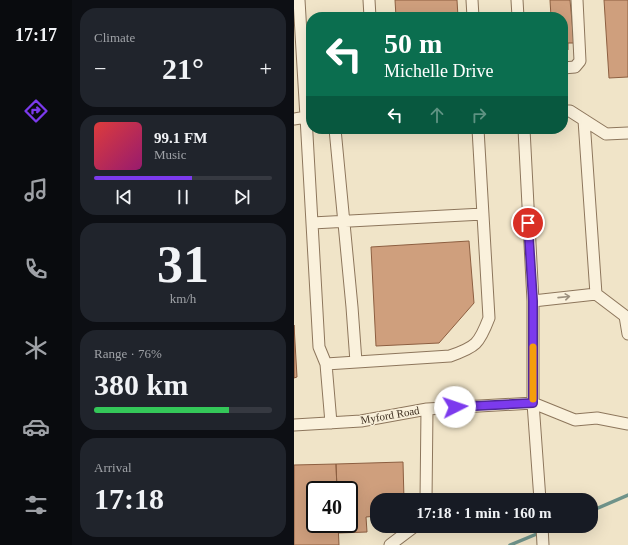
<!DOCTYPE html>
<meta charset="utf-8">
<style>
:root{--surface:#171b24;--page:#20242c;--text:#f1f3f6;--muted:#9ea1a6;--line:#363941;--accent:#7c3aed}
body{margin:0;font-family:"Times New Roman",serif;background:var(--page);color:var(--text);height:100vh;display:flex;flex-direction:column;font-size:15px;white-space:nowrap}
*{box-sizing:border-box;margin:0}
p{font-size:13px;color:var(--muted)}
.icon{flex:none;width:22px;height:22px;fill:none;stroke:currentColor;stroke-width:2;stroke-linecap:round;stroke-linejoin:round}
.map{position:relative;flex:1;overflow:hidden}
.panel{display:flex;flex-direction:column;gap:8px;padding:8px;background:#0d0f14;width:222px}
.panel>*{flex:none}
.guide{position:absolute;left:12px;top:12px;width:262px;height:122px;border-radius:16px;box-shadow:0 4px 16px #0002;background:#0b6e4f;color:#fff;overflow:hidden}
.speed{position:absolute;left:12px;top:481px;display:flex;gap:8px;font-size:20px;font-weight:700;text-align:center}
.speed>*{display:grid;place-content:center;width:52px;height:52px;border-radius:50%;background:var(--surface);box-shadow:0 4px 16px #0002;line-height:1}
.speed .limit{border:2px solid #111;border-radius:6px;background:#fff;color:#111}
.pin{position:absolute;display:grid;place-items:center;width:34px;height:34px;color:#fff;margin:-17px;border:2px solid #fff;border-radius:50%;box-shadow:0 1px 4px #0007}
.me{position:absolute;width:44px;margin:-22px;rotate:86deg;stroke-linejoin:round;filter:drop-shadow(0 0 3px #0008)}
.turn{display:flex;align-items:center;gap:14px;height:84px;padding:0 12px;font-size:18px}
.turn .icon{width:52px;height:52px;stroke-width:2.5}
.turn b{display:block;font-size:28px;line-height:34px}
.lanes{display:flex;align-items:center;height:38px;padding:0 12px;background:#0003;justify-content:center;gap:20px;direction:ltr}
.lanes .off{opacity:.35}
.big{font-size:30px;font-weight:800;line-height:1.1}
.panel .card{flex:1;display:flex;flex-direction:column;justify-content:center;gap:6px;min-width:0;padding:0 14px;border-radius:16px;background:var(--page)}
.panel .dial{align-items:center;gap:0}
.dial b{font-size:52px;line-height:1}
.song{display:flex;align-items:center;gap:12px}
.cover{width:48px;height:48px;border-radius:6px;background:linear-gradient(135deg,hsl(0 70% 55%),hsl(320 70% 35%))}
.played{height:4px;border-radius:2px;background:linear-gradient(90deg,var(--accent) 55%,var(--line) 55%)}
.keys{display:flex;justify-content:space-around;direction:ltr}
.heat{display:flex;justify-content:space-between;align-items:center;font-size:22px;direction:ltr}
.charge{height:6px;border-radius:3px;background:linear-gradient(90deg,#34c759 76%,var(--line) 0)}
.trip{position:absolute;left:76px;top:493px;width:228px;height:40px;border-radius:16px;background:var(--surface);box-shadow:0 4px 16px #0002;font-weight:800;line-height:40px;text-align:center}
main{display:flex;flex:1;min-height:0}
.dock{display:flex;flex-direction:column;width:72px;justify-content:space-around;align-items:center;background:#090b0e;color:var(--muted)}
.dock .icon{width:28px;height:28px}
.dock .current{color:var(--accent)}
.dock b{font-size:18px;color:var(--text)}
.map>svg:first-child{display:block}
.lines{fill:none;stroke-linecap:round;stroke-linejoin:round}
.stream{stroke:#6f938a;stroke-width:3.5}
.building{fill:#cf9f7d;stroke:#8d5f41}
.minor-casing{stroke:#8d765c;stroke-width:13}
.minor{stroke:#faf1dc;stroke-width:11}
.oneway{stroke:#9c907e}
.route-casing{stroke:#51269a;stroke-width:10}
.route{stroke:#7c3aed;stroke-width:7}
.slow{stroke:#f59e0b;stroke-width:7}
.labels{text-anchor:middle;stroke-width:3;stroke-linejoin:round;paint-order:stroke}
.street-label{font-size:11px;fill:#3d2e20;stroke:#f7eed8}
</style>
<main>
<nav class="dock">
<b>17:17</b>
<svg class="icon current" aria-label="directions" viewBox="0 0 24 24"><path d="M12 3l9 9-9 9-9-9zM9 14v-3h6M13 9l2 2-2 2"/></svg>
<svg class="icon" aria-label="music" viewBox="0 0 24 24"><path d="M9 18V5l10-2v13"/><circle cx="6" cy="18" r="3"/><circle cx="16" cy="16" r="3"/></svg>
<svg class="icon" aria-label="phone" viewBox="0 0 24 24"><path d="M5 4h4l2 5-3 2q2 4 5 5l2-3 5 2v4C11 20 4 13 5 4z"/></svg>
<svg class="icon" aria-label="climate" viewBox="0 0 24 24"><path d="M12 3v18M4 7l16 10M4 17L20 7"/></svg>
<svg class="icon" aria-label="car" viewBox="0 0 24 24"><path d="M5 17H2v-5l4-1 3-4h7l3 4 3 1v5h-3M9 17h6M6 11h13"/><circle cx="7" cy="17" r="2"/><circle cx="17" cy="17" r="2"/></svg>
<svg class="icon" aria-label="filters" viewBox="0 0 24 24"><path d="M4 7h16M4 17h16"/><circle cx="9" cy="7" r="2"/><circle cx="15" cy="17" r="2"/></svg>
</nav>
<section class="panel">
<div class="card"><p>Climate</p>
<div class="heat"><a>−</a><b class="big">21°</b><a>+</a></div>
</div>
<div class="card">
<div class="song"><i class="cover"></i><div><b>99.1 FM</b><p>Music</p></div></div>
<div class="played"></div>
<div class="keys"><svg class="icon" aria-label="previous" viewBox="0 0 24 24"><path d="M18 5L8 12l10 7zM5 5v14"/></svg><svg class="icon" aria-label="pause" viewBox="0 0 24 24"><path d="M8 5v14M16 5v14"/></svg><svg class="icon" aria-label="next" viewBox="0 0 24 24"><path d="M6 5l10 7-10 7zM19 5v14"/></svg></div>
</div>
<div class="card dial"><b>31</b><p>km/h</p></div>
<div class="card"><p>Range · 76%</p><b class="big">380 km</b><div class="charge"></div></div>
<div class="card"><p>Arrival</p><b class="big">17:18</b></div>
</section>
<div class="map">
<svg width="334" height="545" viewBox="0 0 334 545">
<rect width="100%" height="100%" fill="#f0e4c8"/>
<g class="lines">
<path class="stream" d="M 297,511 L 334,495
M 216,545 L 262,526"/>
</g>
<path class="building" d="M 101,0 L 163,0 L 164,17 L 102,17 Z
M 256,0 L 276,0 L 280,43 L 274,43 L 274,50 L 269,50 L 269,17 L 257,17 Z
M 310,0 L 334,0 L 334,77 L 315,78 Z
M 175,241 L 180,303 L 145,343 L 82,346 L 77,247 Z
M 0,325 L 3,377 L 0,378 Z
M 109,462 L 110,500 L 83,500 L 83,516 L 72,517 L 73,532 L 44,533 L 44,524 L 55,524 L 55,490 L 43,490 L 42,464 Z
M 42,464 L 43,490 L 21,490 L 21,524 L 44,524 L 45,545 L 0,545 L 0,465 Z"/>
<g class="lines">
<defs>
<path id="minor" d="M 75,0 L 76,17
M 178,0 L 179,17
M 223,0 L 224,17
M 269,68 L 281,67 L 286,61 L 283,0
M 269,111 L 276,111 L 312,134 L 334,133
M 17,117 L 12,117 L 25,347 L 32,364
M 0,119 L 12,117 L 5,0
M 290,120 L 302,294 L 331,316 L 334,334
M 41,129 L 58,307 L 62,362
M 230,129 L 239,301 L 239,403 L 246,500
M 18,223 L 189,214
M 239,301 L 302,294
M 37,423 L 32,364 L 156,356 C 182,347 185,344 195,318 L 184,129
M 0,425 L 67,421 L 133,409 L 239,403 L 281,420 L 303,418 L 334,424
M 132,500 L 133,409
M 248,526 L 249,545
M 96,545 L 121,526"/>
</defs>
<use href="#minor" class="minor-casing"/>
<use href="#minor" class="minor"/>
</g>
<defs><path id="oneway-shaft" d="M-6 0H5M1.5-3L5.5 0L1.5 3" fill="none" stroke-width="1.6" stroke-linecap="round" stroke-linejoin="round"/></defs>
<use class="oneway" href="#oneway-shaft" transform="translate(270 297) rotate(-6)"/>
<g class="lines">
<defs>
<path id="route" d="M 161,407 L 239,403 L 239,301 L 234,223"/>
</defs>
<use href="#route" class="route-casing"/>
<use href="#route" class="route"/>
<path class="slow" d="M 239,347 L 239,399"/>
</g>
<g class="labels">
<g class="street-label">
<text transform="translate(96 415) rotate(-10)" y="4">Myford Road</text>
</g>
</g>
</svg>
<div class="speed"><div class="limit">40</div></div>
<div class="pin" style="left:234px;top:223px;background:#d93025"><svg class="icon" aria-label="arrive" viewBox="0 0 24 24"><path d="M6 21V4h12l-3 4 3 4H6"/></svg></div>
<svg class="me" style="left:161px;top:407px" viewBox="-20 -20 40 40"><circle r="19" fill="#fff"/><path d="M0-13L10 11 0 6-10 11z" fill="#7c3aed"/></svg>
<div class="trip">17:18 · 1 min · 160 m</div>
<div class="guide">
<div class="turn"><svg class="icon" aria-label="left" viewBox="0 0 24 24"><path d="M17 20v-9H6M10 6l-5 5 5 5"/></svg><div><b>50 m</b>Michelle Drive</div></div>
<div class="lanes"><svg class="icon" aria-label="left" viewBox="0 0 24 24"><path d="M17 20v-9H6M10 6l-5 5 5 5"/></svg><svg class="icon off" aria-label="ahead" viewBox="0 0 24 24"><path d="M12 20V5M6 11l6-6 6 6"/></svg><svg class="icon off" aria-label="right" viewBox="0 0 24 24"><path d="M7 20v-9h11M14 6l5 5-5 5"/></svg></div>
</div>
</div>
</main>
